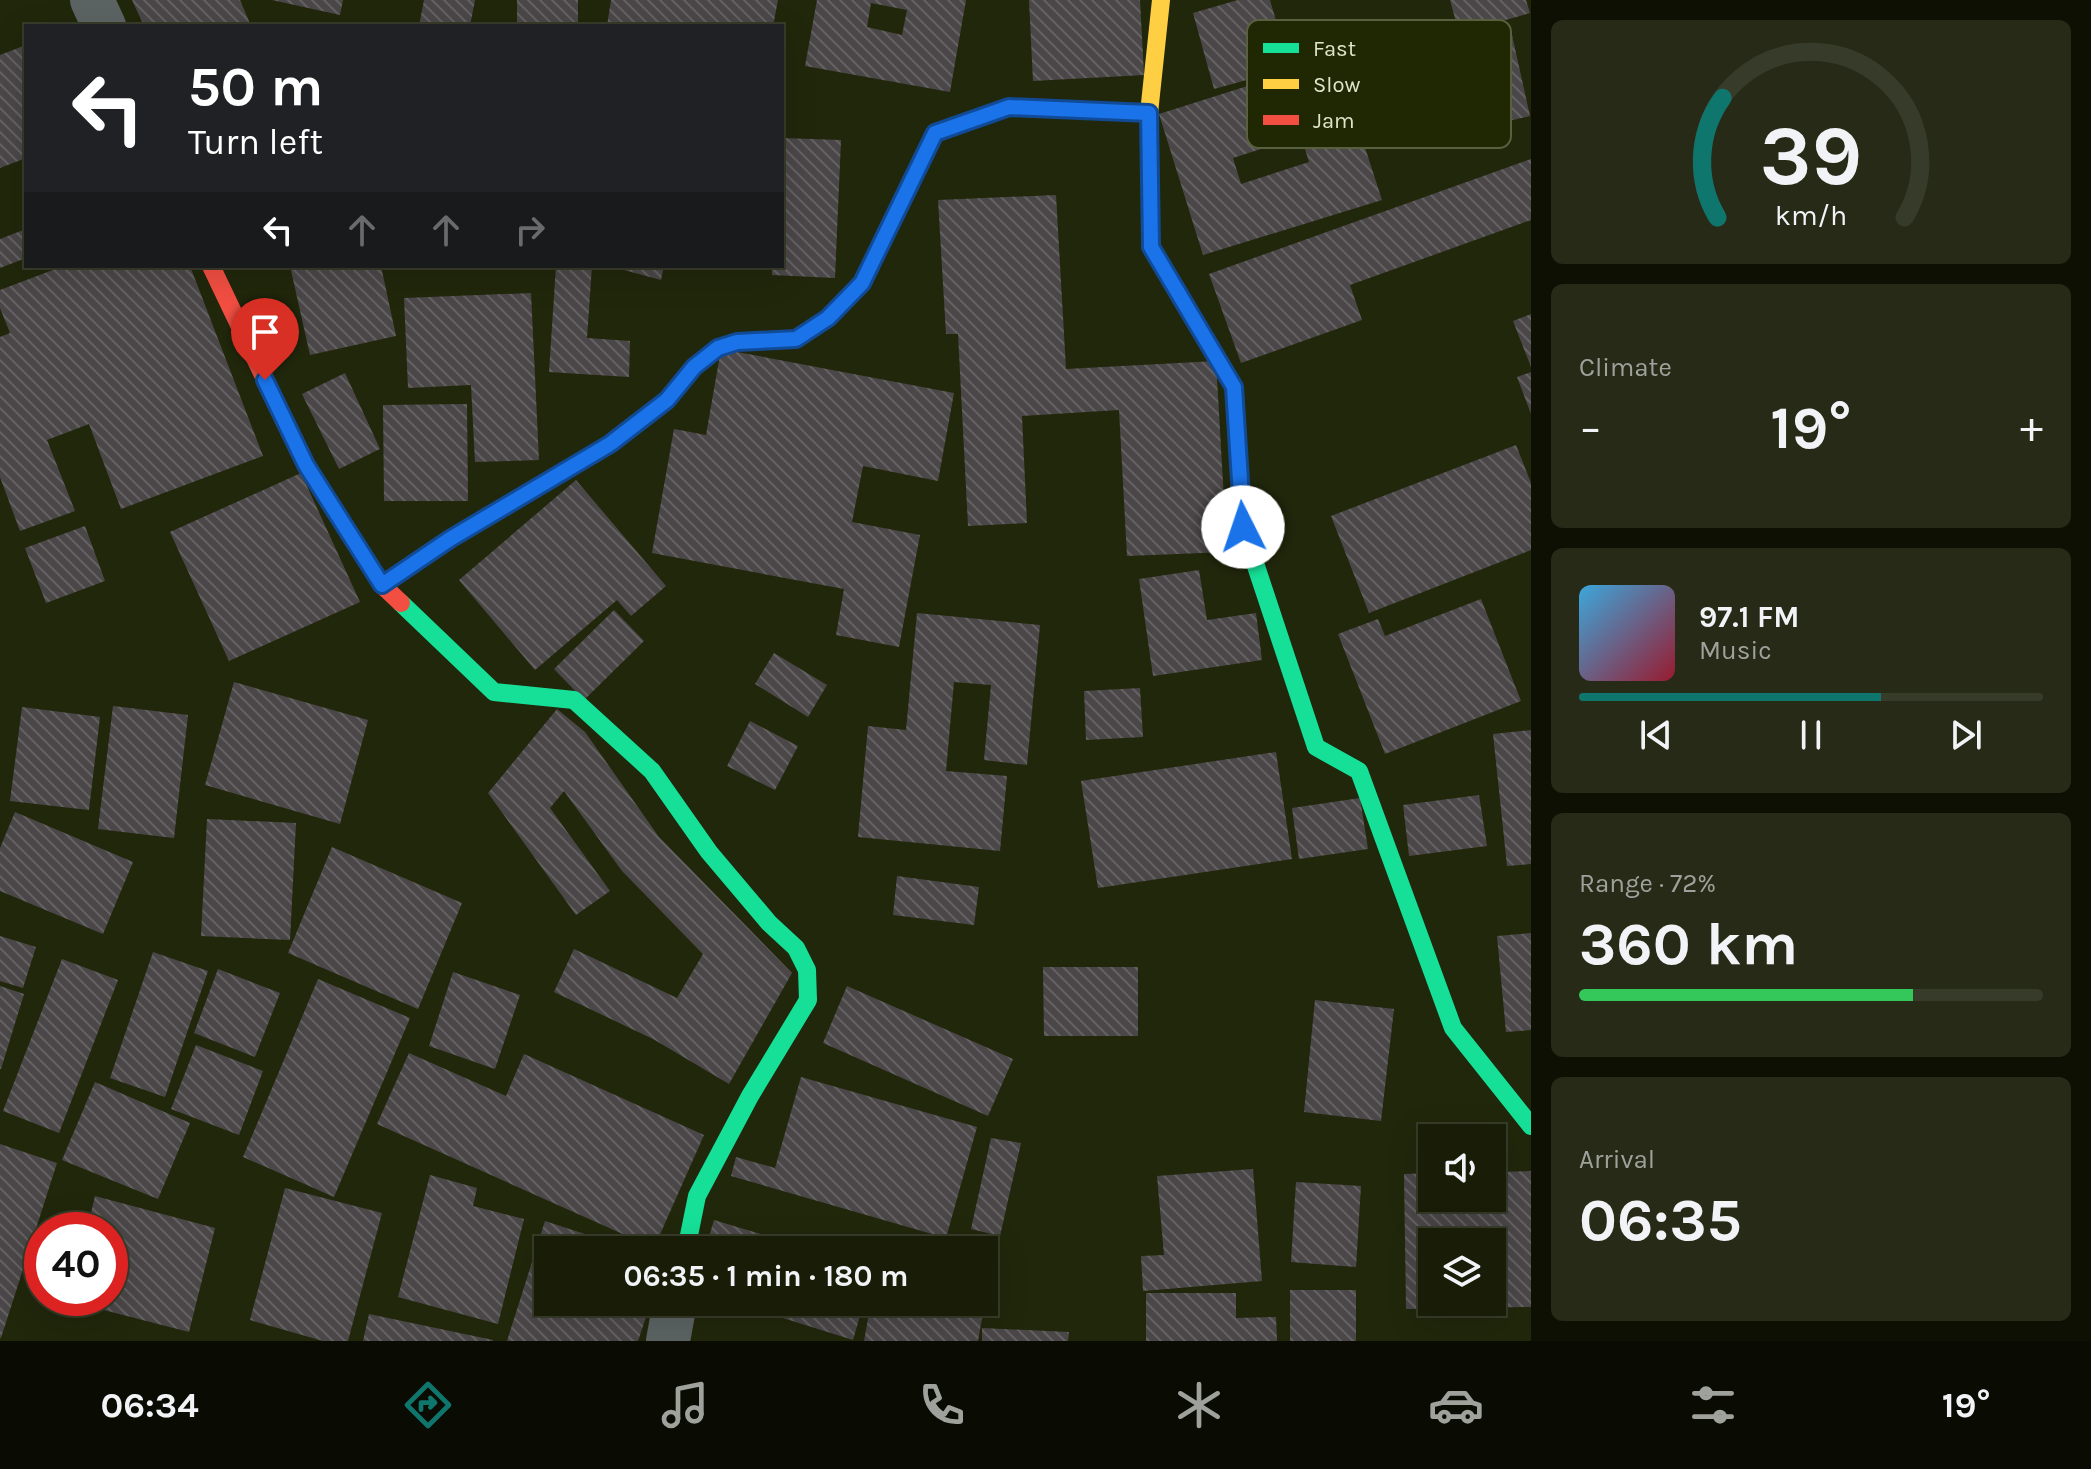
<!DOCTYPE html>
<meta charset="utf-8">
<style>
:root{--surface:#191d08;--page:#262a16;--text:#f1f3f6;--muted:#9fa29c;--line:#373b29;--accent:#0f766e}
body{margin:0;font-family:Karla,sans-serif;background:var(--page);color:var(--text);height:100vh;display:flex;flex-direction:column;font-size:30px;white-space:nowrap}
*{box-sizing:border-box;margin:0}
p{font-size:26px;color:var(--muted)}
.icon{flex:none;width:44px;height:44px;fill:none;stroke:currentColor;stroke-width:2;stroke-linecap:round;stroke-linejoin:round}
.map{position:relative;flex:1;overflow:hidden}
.side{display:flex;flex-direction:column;gap:20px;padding:20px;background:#0e1004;width:560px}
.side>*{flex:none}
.hud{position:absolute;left:24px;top:24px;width:760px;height:244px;border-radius:0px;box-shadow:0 8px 32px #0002,0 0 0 2px var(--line);background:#202124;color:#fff;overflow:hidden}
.tools{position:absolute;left:1418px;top:1124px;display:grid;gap:16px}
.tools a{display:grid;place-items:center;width:88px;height:88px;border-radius:0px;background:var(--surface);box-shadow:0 8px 32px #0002,0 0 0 2px var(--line);font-size:40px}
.speed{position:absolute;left:24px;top:1212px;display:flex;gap:16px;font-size:40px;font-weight:700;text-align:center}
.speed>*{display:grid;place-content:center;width:104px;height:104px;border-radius:50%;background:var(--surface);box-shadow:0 8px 32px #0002,0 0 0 2px var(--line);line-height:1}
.speed .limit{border:12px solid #d22;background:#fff;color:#111}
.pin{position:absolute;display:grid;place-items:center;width:68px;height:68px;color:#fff;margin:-82px -34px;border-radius:50% 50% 50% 0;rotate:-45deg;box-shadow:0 0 8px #0007}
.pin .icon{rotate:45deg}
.me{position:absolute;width:88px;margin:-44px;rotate:356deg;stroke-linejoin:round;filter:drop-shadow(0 0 6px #0008)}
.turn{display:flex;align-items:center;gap:28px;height:168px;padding:0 32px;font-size:36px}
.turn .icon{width:104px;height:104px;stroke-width:2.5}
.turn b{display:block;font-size:56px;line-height:68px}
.lanes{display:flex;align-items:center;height:76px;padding:0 32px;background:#0003;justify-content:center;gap:40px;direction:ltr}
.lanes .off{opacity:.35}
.big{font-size:60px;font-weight:700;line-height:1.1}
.side .widget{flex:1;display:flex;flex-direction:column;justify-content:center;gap:12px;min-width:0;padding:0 28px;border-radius:12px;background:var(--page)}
.side .dial{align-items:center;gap:0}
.dial svg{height:208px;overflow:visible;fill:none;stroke:var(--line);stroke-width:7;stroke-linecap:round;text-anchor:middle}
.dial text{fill:var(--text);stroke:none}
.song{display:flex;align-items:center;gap:24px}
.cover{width:96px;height:96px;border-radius:12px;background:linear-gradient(135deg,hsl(200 70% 55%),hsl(350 70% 35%))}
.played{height:8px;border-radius:4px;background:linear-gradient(90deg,var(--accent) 65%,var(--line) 65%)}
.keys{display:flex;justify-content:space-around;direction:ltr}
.heat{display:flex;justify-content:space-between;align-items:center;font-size:44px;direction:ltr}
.charge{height:12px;border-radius:6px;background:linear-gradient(90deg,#34c759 72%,var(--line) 0)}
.trip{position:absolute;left:534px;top:1236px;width:464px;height:80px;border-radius:0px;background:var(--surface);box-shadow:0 8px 32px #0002,0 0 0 2px var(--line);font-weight:700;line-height:80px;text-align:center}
.dock{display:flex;height:128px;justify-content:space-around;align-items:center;background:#0a0c03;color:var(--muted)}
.dock .icon{width:56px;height:56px}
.dock .current{color:var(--accent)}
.dock b{font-size:36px;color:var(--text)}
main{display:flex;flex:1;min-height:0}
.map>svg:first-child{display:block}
.building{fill:url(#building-back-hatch);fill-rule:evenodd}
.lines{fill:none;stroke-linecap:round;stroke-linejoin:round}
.street{stroke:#5c6363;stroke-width:44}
.fast{stroke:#16e098;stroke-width:18}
.slow{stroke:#ffcf43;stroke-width:18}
.jam{stroke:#f24e42;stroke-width:18}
.route-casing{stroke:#114b97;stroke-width:20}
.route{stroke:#1a73e8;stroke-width:14}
.key{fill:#1f2703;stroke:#58603f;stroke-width:2}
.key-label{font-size:22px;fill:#dde5cb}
</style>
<main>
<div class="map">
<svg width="1531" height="1341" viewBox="0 0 1531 1341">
<defs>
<pattern id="building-back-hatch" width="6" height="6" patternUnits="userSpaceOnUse" patternTransform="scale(2)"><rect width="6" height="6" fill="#4b4749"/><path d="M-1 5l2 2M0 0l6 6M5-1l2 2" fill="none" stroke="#646162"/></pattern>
</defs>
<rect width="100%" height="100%" fill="#21270b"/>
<path class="building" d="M 132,0 L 240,0 L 251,26 L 144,26 Z
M 272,0 L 343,0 L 340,15 Z
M 424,0 L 475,0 L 470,26 L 419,26 Z
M 517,0 L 578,0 L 578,26 L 517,26 Z
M 611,0 L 778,0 L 773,26 L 607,26 Z
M 817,0 L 966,0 L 950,92 L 805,66 ZM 871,3 L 907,10 L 902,35 L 867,27 Z
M 1029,0 L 1140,0 L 1144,75 L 1033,81 Z
M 1238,0 L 1270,0 L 1290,68 L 1214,89 L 1193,13 Z
M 1450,0 L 1526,0 L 1530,13 L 1459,33 Z
M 1510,26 L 1530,116 L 1448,135 L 1428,46 Z
M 26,45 L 26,158 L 0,168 L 0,55 Z
M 1336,58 L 1382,200 L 1203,255 L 1159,114 ZM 1301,136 L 1309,162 L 1241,184 L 1233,158 Z
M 782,138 L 841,140 L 835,278 L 772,275 L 772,266 L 782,266 Z
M 1531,159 L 1531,220 L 1350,285 L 1362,320 L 1241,363 L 1209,274 Z
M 1056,195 L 1066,369 L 1216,361 L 1227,552 L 1127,556 L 1119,410 L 1022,416 L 1027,523 L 968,526 L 958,334 L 946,334 L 938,200 Z
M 26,229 L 26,258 L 0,268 L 0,239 Z
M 58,266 L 190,266 L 263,456 L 121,509 L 89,424 L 47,440 L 75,511 L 20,531 L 0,477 L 0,337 L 10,333 L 0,308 L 0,290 L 58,268 Z
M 290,266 L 381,266 L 396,336 L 310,355 Z
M 556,266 L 592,266 L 587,338 L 630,341 L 629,377 L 549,372 Z
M 609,266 L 664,266 L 661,280 Z
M 531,293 L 539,460 L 475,462 L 471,385 L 408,388 L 404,298 Z
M 1531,314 L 1531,367 L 1513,321 Z
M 721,349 L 954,393 L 938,481 L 863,466 L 852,522 L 920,535 L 899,647 L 836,635 L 844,589 L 652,553 L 674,429 L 706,435 Z
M 1531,372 L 1531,414 L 1517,377 Z
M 345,373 L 380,449 L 339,469 L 302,394 Z
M 467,404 L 468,501 L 384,501 L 383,405 Z
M 1516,445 L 1531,483 L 1531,550 L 1369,613 L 1331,516 Z
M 301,473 L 360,602 L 229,661 L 170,532 Z
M 576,480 L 666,586 L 631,616 L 617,600 L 535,670 L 459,580 Z
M 85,526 L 105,581 L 46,603 L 25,548 Z
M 1199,570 L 1207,620 L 1256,613 L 1262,660 L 1153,676 L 1139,579 Z
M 1481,599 L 1521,701 L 1385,754 L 1338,634 L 1378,619 L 1385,636 Z
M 614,610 L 644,641 L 584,700 L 554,669 Z
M 917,613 L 1040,625 L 1027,765 L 984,760 L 991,685 L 954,682 L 946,771 L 1007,776 L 1000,851 L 858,837 L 868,726 L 906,730 Z
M 774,653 L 827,685 L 808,717 L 755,684 Z
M 234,682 L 368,720 L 340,824 L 205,785 Z
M 1140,688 L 1143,737 L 1086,740 L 1084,691 Z
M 113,706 L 188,715 L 174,838 L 98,829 Z
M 22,707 L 100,717 L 89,810 L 10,801 Z
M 557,709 L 585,732 L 659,837 L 792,973 L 729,1084 L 653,1039 L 554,992 L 574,949 L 677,998 L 703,954 L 622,871 L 564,791 L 550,808 L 610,891 L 576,915 L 488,793 Z
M 750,721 L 798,746 L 775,790 L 727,766 Z
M 1531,730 L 1531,864 L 1507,866 L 1493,734 Z
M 1276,752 L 1292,859 L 1098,888 L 1081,781 Z
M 1479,795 L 1487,846 L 1409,856 L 1403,805 Z
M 1360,798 L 1368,849 L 1299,859 L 1292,808 Z
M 15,812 L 133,862 L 103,934 L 0,891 L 0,848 Z
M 207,819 L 296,823 L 290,940 L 201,936 Z
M 332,847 L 462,903 L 418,1009 L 288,953 Z
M 897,876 L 979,887 L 974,925 L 893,915 Z
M 1531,933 L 1531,1030 L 1506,1032 L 1497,936 Z
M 0,936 L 36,947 L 23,988 L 0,981 Z
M 153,952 L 208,971 L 165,1097 L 110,1078 Z
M 62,959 L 118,980 L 59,1133 L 3,1111 Z
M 1043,967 L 1138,967 L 1138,1036 L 1044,1036 Z
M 218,969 L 280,993 L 255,1057 L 194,1033 Z
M 453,972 L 520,995 L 495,1069 L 429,1046 Z
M 318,979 L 410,1018 L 334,1197 L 243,1157 Z
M 0,986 L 24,994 L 1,1069 L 0,1069 Z
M 847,986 L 1013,1059 L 988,1116 L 823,1043 Z
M 1315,1000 L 1394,1009 L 1381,1121 L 1304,1112 Z
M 196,1045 L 263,1071 L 239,1135 L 171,1109 Z
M 409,1053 L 506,1096 L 524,1054 L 704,1135 L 654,1248 L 377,1124 Z
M 801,1077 L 977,1127 L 946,1238 L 731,1176 L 736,1157 L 775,1168 Z
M 95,1082 L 190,1123 L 158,1199 L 62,1160 Z
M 991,1138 L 1021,1143 L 1000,1236 L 971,1229 Z
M 0,1144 L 57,1163 L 1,1338 L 0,1338 Z
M 1253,1169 L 1262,1281 L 1143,1291 L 1141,1256 L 1164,1255 L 1157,1176 Z
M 1531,1171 L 1531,1307 L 1406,1309 L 1404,1174 L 1432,1173 L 1432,1198 L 1492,1198 L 1492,1172 ZM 1432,1242 L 1492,1242 L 1492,1302 L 1432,1302 Z
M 430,1175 L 477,1188 L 473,1206 L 524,1219 L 498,1324 L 398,1297 Z
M 1296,1182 L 1361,1186 L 1356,1267 L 1291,1262 Z
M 285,1188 L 382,1213 L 348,1341 L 323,1341 L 250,1320 Z
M 95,1196 L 215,1228 L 189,1332 L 69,1301 L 69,1298 L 110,1298 L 110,1230 L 87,1230 Z
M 714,1220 L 811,1249 L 811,1250 L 705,1250 Z
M 545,1221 L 631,1249 L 548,1250 L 548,1302 L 651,1302 L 638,1341 L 507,1341 Z
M 1290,1290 L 1356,1290 L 1356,1341 L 1290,1341 Z
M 1146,1293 L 1236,1293 L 1236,1318 L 1276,1317 L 1277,1341 L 1146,1341 Z
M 732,1302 L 864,1302 L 853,1340 Z
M 871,1302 L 919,1302 L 983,1313 L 978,1341 L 864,1341 Z
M 369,1314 L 493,1340 L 493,1341 L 363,1341 Z
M 982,1328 L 1069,1332 L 1068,1341 L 982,1341 Z"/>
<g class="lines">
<path class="street" d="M 92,0 L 104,26
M 668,1341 L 675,1302"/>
<path class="fast" d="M 1235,401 L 1243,527 L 1316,747 L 1359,771 L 1453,1028 L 1531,1126
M 401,603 L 494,692 L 574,700 L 652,771 L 709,852 L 769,923 L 796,948 L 807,970 L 808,1000 L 750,1096 L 697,1196 L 686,1250"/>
<path class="slow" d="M 1161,0 L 1149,113 L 1151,247 L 1234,387 L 1235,401
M 382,585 L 450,539 L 610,444 L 667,400 L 694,367 L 718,348 L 737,342 L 796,339 L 801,335"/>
<path class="jam" d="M 211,266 L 306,465 L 382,585 L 401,603
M 801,335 L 828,318 L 862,283 L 935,133 L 1009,107 L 1149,113"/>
</g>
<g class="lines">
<defs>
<path id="route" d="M 265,380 L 306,465 L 382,585 L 450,539 L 610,444 L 667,400 L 694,367 L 718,348 L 737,342 L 796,339 L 828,318 L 862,283 L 935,133 L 1009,107 L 1149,113 L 1151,247 L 1234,387 L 1243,527"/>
</defs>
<use href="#route" class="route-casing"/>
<use href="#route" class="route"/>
</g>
<rect x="1247" y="20" width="264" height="128" rx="12" class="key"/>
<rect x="1263" y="43" width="36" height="10" fill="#16e098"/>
<rect x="1263" y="79" width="36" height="10" fill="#ffcf43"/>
<rect x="1263" y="115" width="36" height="10" fill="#f24e42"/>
<g class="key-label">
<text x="1313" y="56">Fast</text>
<text x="1313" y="92">Slow</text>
<text x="1313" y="128">Jam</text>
</g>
</svg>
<div class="tools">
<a><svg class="icon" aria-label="sound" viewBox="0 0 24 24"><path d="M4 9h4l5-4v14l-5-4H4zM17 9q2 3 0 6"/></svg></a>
<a><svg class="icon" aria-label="layers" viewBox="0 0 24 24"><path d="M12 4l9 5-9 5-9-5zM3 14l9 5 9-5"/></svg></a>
</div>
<div class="speed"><div class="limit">40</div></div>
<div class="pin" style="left:265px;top:380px;background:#d93025"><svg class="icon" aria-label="arrive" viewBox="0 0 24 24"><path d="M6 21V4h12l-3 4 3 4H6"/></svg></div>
<svg class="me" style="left:1243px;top:527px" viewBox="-20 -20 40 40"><circle r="19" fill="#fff"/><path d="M0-13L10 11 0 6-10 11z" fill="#1a73e8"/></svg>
<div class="trip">06:35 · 1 min · 180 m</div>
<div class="hud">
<div class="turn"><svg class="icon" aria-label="left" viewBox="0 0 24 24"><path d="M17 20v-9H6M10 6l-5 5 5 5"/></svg><div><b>50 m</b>Turn left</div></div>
<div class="lanes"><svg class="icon" aria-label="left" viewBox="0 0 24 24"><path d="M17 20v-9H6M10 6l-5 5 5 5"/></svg><svg class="icon off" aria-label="ahead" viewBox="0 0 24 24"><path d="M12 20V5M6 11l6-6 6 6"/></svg><svg class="icon off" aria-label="ahead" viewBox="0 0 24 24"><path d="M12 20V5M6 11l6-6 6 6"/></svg><svg class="icon off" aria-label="right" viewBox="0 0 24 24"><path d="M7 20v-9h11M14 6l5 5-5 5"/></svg></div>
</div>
</div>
<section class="side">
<div class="widget dial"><svg viewBox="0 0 100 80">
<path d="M14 69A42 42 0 1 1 86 69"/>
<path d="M14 69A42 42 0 0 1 16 23" stroke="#0f766e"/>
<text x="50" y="56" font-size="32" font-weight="700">39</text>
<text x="50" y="72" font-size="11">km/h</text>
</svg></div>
<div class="widget"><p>Climate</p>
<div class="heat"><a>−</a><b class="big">19°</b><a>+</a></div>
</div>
<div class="widget">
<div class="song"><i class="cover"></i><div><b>97.1 FM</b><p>Music</p></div></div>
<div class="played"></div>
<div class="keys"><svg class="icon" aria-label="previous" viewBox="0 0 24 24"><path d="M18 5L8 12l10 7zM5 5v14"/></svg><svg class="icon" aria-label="pause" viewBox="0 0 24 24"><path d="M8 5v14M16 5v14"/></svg><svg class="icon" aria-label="next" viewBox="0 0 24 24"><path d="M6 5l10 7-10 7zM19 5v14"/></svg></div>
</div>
<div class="widget"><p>Range · 72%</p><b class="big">360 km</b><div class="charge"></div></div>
<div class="widget"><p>Arrival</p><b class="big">06:35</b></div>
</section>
</main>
<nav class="dock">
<b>06:34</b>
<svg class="icon current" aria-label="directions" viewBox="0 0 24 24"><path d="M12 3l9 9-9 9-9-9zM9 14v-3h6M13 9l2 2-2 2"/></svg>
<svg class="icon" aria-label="music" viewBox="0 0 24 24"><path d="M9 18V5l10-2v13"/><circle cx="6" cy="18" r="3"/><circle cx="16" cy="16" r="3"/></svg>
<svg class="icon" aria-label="phone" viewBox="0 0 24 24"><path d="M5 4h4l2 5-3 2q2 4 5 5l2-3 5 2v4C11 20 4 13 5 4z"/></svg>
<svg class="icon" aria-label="climate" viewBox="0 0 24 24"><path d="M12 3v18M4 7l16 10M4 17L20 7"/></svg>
<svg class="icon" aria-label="car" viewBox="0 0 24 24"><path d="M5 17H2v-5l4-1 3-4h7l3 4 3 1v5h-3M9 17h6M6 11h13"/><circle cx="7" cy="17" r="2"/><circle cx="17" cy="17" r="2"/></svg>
<svg class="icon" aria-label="filters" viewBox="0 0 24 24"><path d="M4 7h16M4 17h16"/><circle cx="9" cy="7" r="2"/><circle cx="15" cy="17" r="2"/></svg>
<b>19°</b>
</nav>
